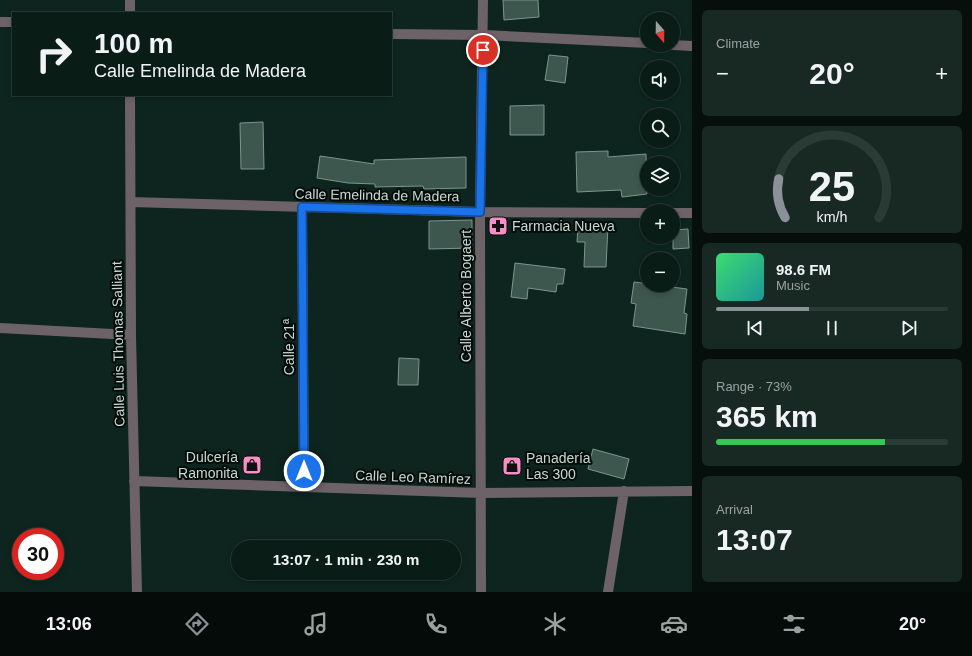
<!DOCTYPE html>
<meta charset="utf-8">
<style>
:root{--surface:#0a1c16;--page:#182923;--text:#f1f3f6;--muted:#99a1a1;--line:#2a3a35;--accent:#8c9099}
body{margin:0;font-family:Helvetica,sans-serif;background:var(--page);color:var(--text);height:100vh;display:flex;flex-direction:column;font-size:15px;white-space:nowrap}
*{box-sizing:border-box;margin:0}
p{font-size:13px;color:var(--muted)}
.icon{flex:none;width:22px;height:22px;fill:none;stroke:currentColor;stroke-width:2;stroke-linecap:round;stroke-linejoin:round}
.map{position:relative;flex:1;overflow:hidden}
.sheet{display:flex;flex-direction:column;gap:10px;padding:10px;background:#060f0c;width:280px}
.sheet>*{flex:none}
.top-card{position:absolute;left:12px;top:12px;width:380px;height:84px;border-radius:0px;box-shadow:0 2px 6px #0003,0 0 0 1px var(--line);background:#0a1c16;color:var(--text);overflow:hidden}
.needle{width:26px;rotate:160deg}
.controls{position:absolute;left:640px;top:12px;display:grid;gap:8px}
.controls a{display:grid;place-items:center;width:40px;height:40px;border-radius:50%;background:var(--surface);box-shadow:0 2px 6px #0003,0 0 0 1px var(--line);font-size:20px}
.speed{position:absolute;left:12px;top:528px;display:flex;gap:8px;font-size:20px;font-weight:700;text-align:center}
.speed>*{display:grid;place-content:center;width:52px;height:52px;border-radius:50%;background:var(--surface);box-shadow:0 2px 6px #0003,0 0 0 1px var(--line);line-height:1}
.speed .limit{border:6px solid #d22;background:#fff;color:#111}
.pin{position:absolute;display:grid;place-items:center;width:34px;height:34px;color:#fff;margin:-17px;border:2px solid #fff;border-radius:50%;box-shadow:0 1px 4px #0007}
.me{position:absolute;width:44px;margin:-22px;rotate:0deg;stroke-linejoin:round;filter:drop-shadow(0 0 3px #0008)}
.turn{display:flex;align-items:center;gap:14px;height:84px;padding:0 16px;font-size:18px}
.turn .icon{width:52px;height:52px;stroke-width:2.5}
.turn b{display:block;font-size:28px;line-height:34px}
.big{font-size:30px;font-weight:700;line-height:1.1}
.sheet .card{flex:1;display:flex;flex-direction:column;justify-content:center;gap:6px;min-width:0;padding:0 14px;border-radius:6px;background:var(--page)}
.sheet .dial{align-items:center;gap:0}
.dial svg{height:104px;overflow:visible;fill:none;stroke:var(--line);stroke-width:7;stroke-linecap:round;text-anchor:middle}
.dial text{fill:var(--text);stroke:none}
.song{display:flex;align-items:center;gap:12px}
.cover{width:48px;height:48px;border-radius:6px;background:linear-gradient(135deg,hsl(140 70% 55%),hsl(180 70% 35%))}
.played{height:4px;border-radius:2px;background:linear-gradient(90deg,var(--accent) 40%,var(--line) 40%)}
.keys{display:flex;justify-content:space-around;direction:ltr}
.heat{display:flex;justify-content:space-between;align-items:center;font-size:22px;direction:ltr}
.charge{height:6px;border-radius:3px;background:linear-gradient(90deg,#34c759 73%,var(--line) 0)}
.trip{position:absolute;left:231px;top:540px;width:230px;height:40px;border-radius:20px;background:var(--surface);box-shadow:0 2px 6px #0003,0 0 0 1px var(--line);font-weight:700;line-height:40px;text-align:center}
.dock{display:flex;height:64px;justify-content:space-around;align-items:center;background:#040b09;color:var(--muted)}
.dock .icon{width:28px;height:28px}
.dock .current{color:var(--accent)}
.dock b{font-size:18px;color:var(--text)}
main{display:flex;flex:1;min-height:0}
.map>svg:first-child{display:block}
.building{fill:#3e574e;stroke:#7b968c}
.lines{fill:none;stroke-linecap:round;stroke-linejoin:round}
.minor{stroke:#6c6267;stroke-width:10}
.route-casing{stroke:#114b97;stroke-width:10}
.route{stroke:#1a73e8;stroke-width:7}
.labels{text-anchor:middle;stroke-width:4;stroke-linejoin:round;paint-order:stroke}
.street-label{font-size:14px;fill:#c9d7d2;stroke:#040c09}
.poi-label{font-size:14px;fill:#c9d7d2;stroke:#040c09;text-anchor:start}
</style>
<main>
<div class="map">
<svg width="692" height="592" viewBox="0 0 692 592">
<rect width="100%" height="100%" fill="#0d251e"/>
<path class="building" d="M 503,0 L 538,0 L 539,17 L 504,20 Z
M 549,55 L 568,57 L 565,83 L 545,80 Z
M 544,105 L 544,135 L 510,135 L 510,106 Z
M 263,122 L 264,169 L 241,169 L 240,123 Z
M 608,151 L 608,157 L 646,154 L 647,194 L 622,197 L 621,190 L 577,192 L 576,152 Z
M 320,156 L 374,164 L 374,160 L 466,157 L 466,188 L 424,189 L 423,186 L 375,187 L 375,184 L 348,183 L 317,178 Z
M 472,220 L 472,248 L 429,249 L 429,221 Z
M 578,225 L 608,226 L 606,267 L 584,267 L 585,242 L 577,242 Z
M 688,229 L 689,248 L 673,249 L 673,230 Z
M 515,263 L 565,269 L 563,284 L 557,284 L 556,292 L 528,288 L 527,299 L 511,297 Z
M 634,282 L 687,289 L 684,313 L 687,314 L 685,334 L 633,326 L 636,304 L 631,303 Z
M 399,358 L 419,359 L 418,385 L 398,385 Z
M 593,449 L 629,459 L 624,479 L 588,469 Z"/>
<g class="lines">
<path class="minor" d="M 130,13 L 130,0
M 0,22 L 13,22
M 391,34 L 484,35 L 647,43
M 673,45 L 692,46
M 130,95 L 131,335 L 137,592
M 131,202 L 480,212 L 647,213
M 302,207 L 304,487
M 673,213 L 692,213
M 0,328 L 131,335
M 134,481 L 481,493 L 692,491
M 481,592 L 480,212 L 483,0
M 608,592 L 624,491"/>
</g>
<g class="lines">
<defs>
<path id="route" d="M 304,471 L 302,207 L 480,212 L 483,50"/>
</defs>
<use href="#route" class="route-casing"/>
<use href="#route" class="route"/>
</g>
<defs>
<symbol id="pharmacy-square" viewBox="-11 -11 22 22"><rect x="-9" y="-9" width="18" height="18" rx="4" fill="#fa8fc7" stroke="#040c09"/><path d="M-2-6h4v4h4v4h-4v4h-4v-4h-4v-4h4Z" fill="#111"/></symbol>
<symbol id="shop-square" viewBox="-11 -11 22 22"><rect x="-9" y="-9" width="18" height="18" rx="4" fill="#fa8fc7" stroke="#040c09"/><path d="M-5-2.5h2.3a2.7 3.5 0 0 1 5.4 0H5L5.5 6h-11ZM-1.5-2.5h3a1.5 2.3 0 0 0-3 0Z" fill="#111"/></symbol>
</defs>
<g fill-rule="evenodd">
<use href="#pharmacy-square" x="487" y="215" width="22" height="22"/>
<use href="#shop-square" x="241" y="454" width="22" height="22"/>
<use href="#shop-square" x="501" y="455" width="22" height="22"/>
</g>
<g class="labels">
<g class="street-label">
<text transform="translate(377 195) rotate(1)" y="5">Calle Emelinda de Madera</text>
<text transform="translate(466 296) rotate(-90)" y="5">Calle Alberto Bogaert</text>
<text transform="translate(118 344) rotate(-91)" y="5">Calle Luis Thomas Salliant</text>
<text transform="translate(289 347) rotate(-90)" y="5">Calle 21ª</text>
<text transform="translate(413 477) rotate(2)" y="5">Calle Leo Ramírez</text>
</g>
<g class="poi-label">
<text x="512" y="231">Farmacia Nueva</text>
<text x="238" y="462" text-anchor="end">Dulcería<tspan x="238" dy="16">Ramonita</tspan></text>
<text x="526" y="463">Panadería<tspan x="526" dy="16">Las 300</tspan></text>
</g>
</g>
</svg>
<div class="controls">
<a><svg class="needle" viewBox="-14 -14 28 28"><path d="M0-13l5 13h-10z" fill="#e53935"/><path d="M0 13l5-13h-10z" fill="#99a1a1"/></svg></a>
<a><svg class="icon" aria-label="sound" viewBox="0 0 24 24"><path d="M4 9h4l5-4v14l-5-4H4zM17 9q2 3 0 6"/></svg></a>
<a><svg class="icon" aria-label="search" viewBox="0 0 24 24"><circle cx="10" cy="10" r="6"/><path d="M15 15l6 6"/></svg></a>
<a><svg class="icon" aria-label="layers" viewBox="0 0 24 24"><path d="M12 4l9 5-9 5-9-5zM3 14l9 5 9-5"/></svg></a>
<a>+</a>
<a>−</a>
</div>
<div class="speed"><div class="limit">30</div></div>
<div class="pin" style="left:483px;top:50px;background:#d93025"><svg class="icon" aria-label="arrive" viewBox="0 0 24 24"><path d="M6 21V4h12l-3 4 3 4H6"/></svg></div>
<svg class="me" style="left:304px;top:471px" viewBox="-20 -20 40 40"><circle r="17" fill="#1a73e8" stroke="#fff" stroke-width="3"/><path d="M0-11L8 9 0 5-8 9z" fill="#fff"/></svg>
<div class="trip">13:07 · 1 min · 230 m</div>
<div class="top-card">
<div class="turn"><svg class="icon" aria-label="right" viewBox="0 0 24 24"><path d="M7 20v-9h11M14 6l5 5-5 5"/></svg><div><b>100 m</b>Calle Emelinda de Madera</div></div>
</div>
</div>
<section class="sheet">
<div class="card"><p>Climate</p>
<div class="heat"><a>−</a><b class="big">20°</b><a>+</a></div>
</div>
<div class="card dial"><svg viewBox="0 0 100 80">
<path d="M14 69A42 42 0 1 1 86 69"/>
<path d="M14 69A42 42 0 0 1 9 39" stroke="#8c9099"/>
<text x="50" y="56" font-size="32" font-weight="700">25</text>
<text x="50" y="72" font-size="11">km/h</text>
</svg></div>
<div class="card">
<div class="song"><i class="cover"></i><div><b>98.6 FM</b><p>Music</p></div></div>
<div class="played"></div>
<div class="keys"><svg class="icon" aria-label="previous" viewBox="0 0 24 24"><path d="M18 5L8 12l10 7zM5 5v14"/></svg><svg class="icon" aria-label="pause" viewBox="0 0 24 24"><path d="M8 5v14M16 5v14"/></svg><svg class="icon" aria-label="next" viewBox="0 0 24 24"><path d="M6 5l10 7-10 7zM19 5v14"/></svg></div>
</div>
<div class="card"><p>Range · 73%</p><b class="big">365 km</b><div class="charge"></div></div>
<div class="card"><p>Arrival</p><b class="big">13:07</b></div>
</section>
</main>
<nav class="dock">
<b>13:06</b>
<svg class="icon current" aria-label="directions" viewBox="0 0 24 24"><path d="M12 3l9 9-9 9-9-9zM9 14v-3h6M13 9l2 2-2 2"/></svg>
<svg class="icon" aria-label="music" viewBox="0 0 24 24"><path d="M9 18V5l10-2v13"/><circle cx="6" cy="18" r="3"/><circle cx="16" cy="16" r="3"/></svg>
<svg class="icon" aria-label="phone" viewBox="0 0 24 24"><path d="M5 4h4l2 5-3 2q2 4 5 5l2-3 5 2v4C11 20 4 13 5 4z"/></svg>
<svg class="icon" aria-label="climate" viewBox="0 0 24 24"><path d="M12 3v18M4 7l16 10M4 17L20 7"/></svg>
<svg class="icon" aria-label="car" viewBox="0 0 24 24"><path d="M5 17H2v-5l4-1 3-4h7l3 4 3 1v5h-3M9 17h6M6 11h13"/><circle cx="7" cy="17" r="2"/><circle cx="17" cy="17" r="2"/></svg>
<svg class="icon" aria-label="filters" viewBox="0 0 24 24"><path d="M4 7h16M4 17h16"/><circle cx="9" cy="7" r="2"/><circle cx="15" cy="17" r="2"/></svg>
<b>20°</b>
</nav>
